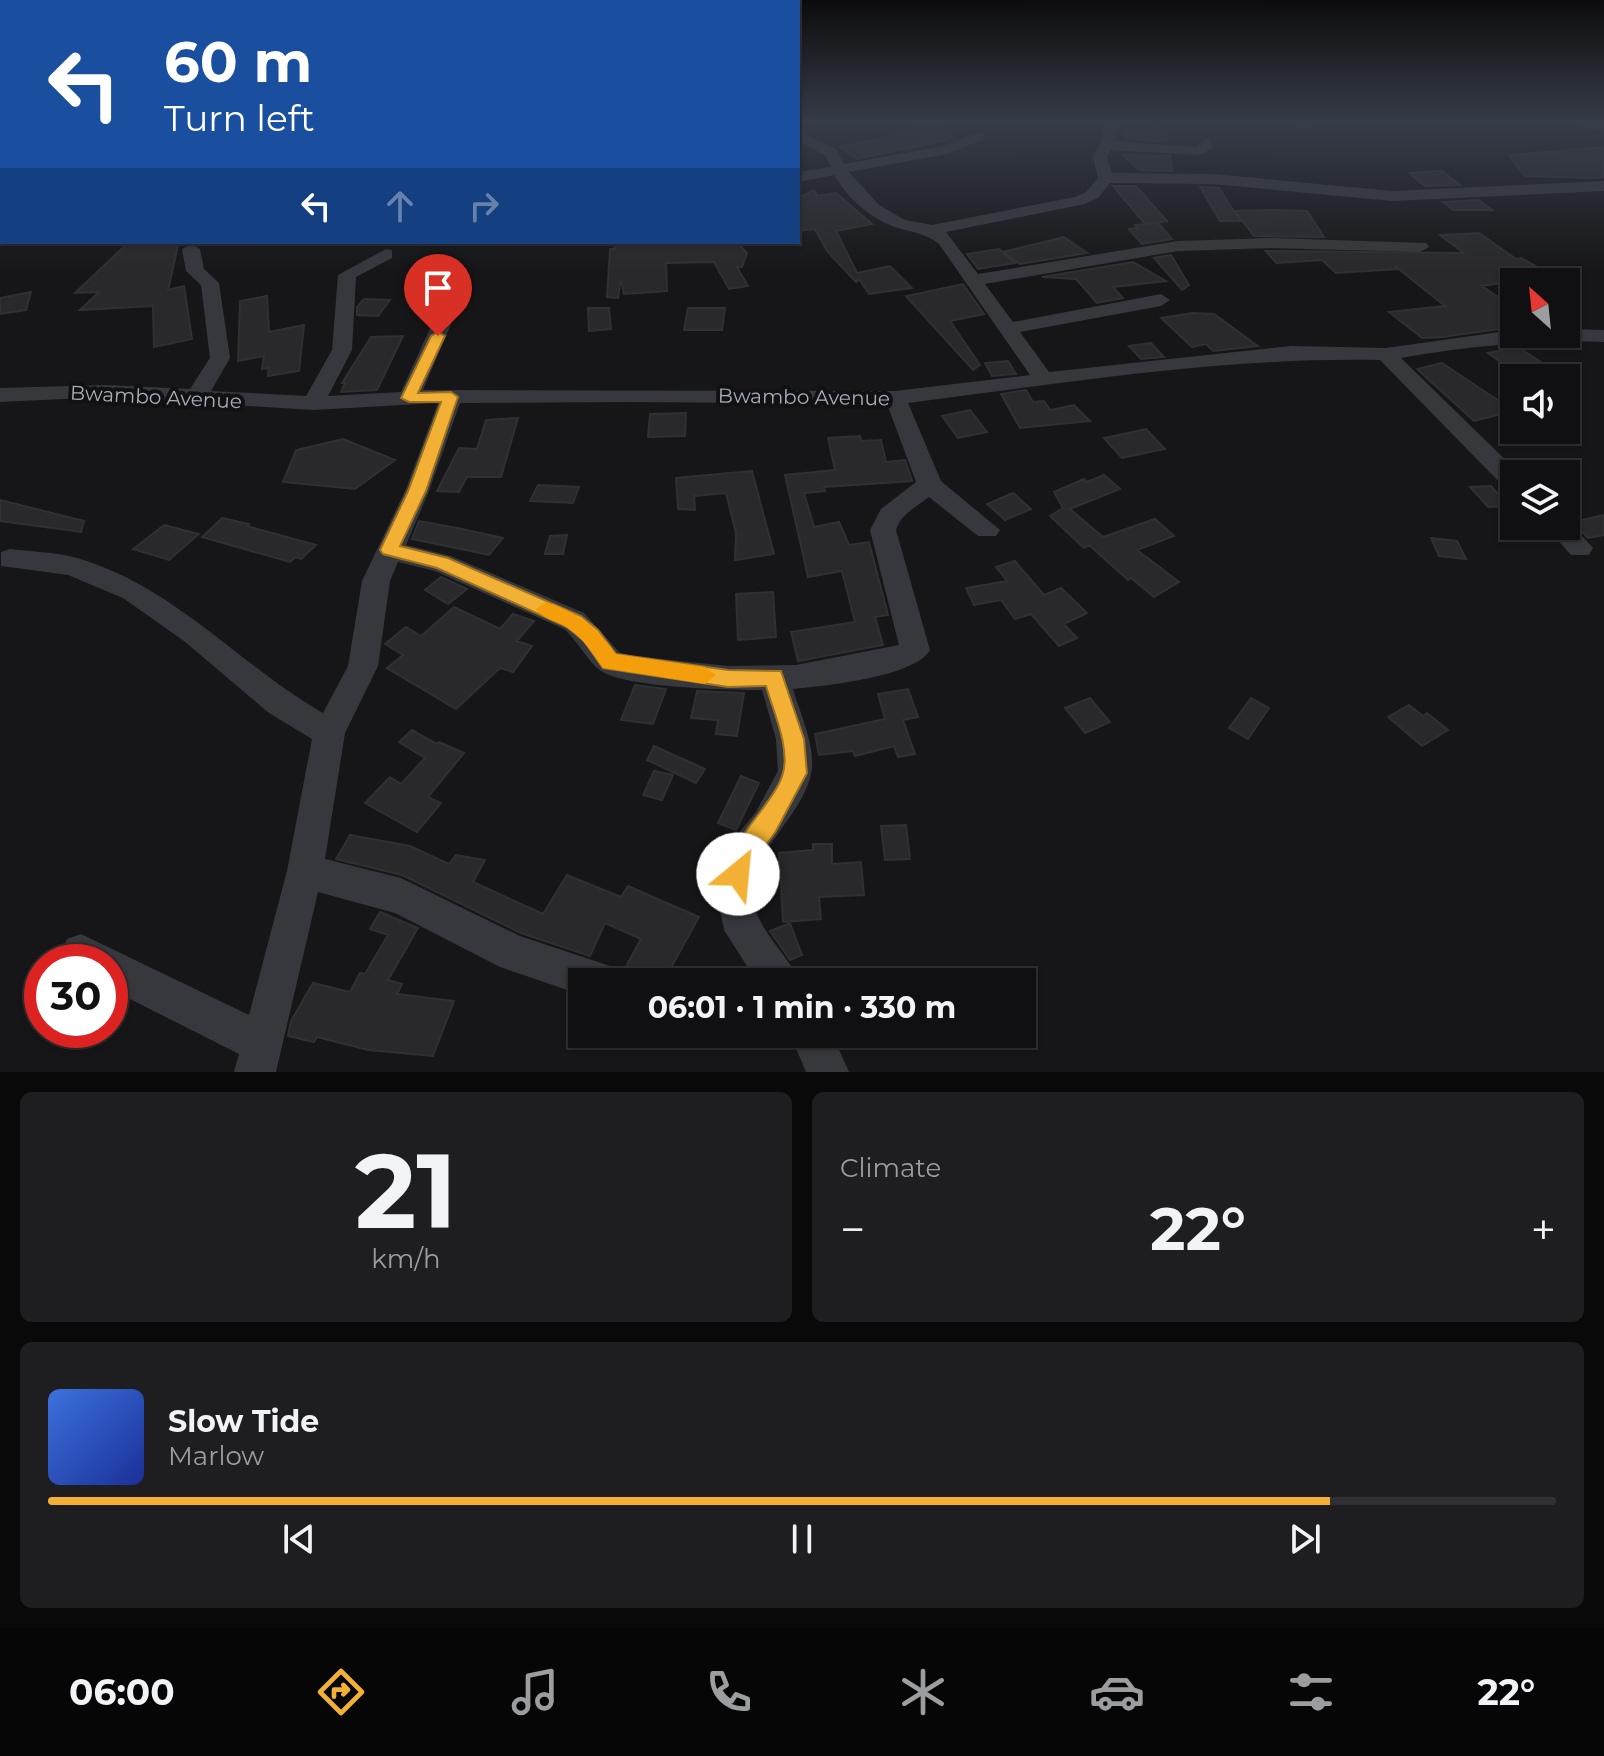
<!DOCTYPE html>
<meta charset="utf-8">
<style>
:root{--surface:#101012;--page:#1e1e20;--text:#f1f3f6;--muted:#9c9d9f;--line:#303032;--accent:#f2b134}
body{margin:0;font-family:Montserrat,sans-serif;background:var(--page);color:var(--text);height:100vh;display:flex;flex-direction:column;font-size:30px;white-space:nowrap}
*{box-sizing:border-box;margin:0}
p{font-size:26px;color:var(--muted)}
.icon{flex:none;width:44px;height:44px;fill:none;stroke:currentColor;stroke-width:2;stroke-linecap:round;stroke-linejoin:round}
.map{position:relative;height:1072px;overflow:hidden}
.side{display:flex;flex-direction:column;gap:20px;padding:20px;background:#09090a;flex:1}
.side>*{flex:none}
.banner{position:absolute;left:0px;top:0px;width:800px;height:244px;box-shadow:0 2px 6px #0004,0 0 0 2px var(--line);background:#1a4fa0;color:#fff;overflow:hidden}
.needle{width:52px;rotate:333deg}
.controls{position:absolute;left:1500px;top:268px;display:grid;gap:16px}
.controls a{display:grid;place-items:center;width:80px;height:80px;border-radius:0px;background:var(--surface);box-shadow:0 2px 6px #0004,0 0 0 2px var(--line);font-size:40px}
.speed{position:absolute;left:24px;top:944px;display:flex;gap:16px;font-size:40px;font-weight:700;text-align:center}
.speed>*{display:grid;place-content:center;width:104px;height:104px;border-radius:50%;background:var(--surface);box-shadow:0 2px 6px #0004,0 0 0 2px var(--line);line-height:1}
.speed .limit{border:12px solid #d22;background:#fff;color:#111}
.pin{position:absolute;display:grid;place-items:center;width:68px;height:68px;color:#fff;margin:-82px -34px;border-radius:50% 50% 50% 0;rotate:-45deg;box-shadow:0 0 8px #0007}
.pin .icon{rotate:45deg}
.me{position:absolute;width:88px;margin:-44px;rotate:28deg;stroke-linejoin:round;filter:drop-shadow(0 0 6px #0008)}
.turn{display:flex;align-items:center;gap:28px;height:168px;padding:0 32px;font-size:36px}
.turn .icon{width:104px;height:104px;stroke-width:2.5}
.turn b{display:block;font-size:56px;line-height:68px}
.lanes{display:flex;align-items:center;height:76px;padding:0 32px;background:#0003;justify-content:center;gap:40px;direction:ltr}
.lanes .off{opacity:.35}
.big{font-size:60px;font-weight:700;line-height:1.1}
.side .widget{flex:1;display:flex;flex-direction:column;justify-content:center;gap:12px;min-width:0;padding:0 28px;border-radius:12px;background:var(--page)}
.side .dial{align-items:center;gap:0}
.dial b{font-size:104px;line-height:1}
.song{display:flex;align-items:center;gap:24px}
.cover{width:96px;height:96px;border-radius:12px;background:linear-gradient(135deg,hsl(220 70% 55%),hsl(230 70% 35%))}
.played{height:8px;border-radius:4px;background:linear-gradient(90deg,var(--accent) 85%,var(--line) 85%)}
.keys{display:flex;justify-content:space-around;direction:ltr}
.heat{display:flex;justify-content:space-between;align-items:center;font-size:44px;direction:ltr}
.side .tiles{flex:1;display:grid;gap:20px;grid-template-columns:1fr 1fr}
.widget:last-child{grid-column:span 2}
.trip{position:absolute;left:568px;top:968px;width:468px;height:80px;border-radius:0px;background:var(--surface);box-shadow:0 2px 6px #0004,0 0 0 2px var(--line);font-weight:700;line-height:80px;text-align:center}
.dock{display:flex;height:128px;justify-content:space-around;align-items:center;background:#060607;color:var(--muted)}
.dock .icon{width:56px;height:56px}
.dock .on{color:var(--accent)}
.dock b{font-size:36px;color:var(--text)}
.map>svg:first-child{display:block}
.building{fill:#29292c;stroke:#303034;stroke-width:2}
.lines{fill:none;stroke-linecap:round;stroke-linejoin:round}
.street{fill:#37383d;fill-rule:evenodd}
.route{fill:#f2b134;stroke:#9d7322;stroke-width:2}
.slow{fill:#f59e0b}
.labels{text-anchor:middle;stroke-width:8;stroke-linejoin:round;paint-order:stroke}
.street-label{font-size:20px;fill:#a8adb8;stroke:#111113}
</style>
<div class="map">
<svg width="1604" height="1072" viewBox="0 0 1604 1072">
<rect width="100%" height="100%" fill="#161618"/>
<path class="building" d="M 910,121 L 944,121 L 953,139 L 857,159 L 840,147 L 911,132 Z
M 1149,125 L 1165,127 L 1167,142 L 1126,139 L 1124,132 L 1150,133 Z
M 1604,147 L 1604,177 L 1596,178 L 1525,176 L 1509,155 Z
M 1123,155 L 1170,156 L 1172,171 L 1139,170 Z
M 1442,171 L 1460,185 L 1425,186 L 1409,173 Z
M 1113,186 L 1136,186 L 1167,221 L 1145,224 Z
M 1200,187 L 1219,188 L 1240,221 L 1220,221 Z
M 814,190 L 817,196 L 836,193 L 872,224 L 836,231 L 857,273 L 890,266 L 912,288 L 869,294 L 859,279 L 856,282 L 827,251 L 815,229 L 798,231 L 798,198 Z
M 1479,200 L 1492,210 L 1453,210 L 1443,202 Z
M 1275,210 L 1307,211 L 1324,237 L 1254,236 L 1235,211 Z
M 1158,223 L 1172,239 L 1142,244 L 1129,229 L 1138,228 L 1135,225 Z
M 1479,233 L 1516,259 L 1521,258 L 1552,275 L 1519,280 L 1514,277 L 1514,281 L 1482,286 L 1514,308 L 1514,327 L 1443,337 L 1422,338 L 1389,312 L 1445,306 L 1395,266 L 1397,269 L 1336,273 L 1322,260 L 1276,263 L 1266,251 L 1464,253 L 1440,235 Z
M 1064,237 L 1087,253 L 1020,264 L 1003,252 Z
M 129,242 L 178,246 L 168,290 L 184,286 L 192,339 L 154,347 L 153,306 L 80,310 L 99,292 L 75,293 Z
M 737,242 L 747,253 L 742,267 L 737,267 L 748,286 L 729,289 L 714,262 L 666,263 L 667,291 L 624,294 L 621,279 L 618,298 L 607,297 L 610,249 L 615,249 L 614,244 Z
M 999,249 L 1015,263 L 978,269 L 967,254 Z
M 1171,255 L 1189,285 L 1182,290 L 1154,258 Z
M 1133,262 L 1166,281 L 1113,287 L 1123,298 L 1097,303 L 1076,279 L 1042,277 Z
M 963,284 L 984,314 L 950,321 L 980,365 L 973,370 L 906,296 Z
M 31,292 L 26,310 L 0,314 L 0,298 Z
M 267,296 L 269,332 L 304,325 L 299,371 L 268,376 L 269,368 L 262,369 L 264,356 L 238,361 L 240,301 Z
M 364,299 L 390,300 L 378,316 L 357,315 L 357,307 Z
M 588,308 L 609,308 L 611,329 L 589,331 Z
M 688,308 L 725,308 L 722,330 L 684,330 Z
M 1192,313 L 1214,314 L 1258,346 L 1213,351 L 1206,344 L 1192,347 L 1161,318 Z
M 403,336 L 377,390 L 341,392 L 345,383 L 342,383 L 371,337 Z
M 1151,343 L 1164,357 L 1141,359 L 1129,346 Z
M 1518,347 L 1548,367 L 1515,372 L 1488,353 Z
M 1008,361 L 1016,374 L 992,376 L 985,363 Z
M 1442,363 L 1514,411 L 1474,421 L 1417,369 Z
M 1026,390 L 1033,402 L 1044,401 L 1050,410 L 1074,405 L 1090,421 L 1020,428 L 1001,394 Z
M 970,410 L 987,432 L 958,438 L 942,416 Z
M 686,413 L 685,436 L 648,437 L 650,414 Z
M 518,418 L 501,477 L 467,477 L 459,492 L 437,491 L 459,448 L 477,449 L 486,420 Z
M 1146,429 L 1165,449 L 1122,458 L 1104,438 Z
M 860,436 L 861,441 L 881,440 L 886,462 L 905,460 L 912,481 L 824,487 L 825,491 L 804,493 L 814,527 L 839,522 L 849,545 L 869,542 L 888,615 L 875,617 L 883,645 L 798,661 L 791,632 L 855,622 L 842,571 L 808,577 L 785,475 L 835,470 L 828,438 Z
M 343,439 L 395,460 L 355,489 L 283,482 L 296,450 Z
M 752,471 L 774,554 L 735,560 L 736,533 L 726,493 L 694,496 L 695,510 L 678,509 L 676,478 Z
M 1104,475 L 1120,489 L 1070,509 L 1103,537 L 1155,519 L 1174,536 L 1137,550 L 1179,582 L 1154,597 L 1131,578 L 1128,580 L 1089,545 L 1084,548 L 1050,516 L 1063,508 L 1054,492 L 1084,479 L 1087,482 Z
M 538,485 L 579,487 L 573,503 L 530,501 Z
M 1491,486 L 1509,506 L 1488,507 L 1470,487 Z
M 1013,493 L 1031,509 L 1005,520 L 987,504 Z
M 0,500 L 84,521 L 81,532 L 0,521 Z
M 1604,515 L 1604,535 L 1588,538 L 1573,522 Z
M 222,518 L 249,524 L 247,526 L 316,545 L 301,559 L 296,557 L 290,562 L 202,537 Z
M 419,521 L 457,528 L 503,538 L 489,555 L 412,539 Z
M 164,525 L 199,534 L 169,560 L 133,549 Z
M 567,535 L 563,554 L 545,554 L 550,536 Z
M 1431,538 L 1457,541 L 1466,559 L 1439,556 Z
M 1015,561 L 1044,595 L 1061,588 L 1087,613 L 1064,624 L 1077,638 L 1059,646 L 1031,614 L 1015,619 L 1001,600 L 974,605 L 966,588 L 1007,581 L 996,567 Z
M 441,577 L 467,589 L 448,604 L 425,590 Z
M 773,592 L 776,637 L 738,640 L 736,594 Z
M 454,607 L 500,629 L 513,614 L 534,621 L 517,641 L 532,646 L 513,672 L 500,668 L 456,709 L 387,668 L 403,655 L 385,644 L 406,627 L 421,636 Z
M 635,685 L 666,689 L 653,724 L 621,720 Z
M 908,689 L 918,717 L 903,720 L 915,754 L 898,757 L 894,746 L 855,756 L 853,751 L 819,755 L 815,734 L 885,719 L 878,694 Z
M 697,691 L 744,693 L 737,736 L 716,734 L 718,720 L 691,718 Z
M 1090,698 L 1110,722 L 1085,733 L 1065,708 Z
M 1251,698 L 1269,708 L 1248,739 L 1229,728 Z
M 1409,705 L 1423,716 L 1427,713 L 1448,730 L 1422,746 L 1388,717 Z
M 412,730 L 437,744 L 439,742 L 464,753 L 428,797 L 441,803 L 417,832 L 365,803 L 390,777 L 401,784 L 425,758 L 399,742 Z
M 654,746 L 705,769 L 696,783 L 647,760 Z
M 654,771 L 673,775 L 662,800 L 643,795 Z
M 741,776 L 759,783 L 736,830 L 718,823 Z
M 906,825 L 910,859 L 885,860 L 881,826 Z
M 350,835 L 410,846 L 449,864 L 456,855 L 485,860 L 473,882 L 543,914 L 567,875 L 621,897 L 628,886 L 699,917 L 663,982 L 629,982 L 622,974 L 641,939 L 605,923 L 590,956 L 521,933 L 402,875 L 336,859 Z
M 813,844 L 832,844 L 832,864 L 861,862 L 864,895 L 819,897 L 821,919 L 783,922 L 779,853 L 813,850 Z
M 380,912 L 418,928 L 388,980 L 402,984 L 397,994 L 454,1001 L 433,1056 L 368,1050 L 317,1037 L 314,1042 L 288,1036 L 291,1021 L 313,983 L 350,992 L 360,973 L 365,974 L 388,935 L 370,929 Z
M 790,923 L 802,955 L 790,960 L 770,931 Z"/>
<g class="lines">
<path class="street" d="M 1103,121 L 1117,121 L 1115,141 L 1197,147 L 1205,139 L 1210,140 L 1213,148 L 1198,155 L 1111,150 L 1107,157 L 1112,173 L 1213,174 L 1393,191 L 1604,181 L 1604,191 L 1393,201 L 1213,184 L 1110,183 L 1098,198 L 1085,204 L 946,232 L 978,274 L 1178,241 L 1271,238 L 1426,243 L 1429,247 L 1420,252 L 1271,248 L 1178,251 L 985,284 L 1013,322 L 1161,294 L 1170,300 L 1161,306 L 1020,332 L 1049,372 L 1291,346 L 1386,348 L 1514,330 L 1514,334 L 1566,334 L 1566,329 L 1604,330 L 1604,342 C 1535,340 1470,346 1401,358 L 1520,474 L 1514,474 L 1514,490 L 1505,488 L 1380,360 C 1221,357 1066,383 908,403 L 941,481 L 1000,530 L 996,536 L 978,536 L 929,497 C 916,507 901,514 896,530 L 930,650 C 915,677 824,686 793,689 C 800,714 817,748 811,774 C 801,821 741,857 755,908 C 761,932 789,957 800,982 L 757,982 L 724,930 L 716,890 L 729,845 L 756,812 L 778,771 L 776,739 L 762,690 C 728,690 628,688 601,671 C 590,664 576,639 564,629 L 435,571 L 398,562 L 390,581 L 378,666 L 345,733 L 325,859 L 401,878 L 520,936 L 616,968 L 622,982 L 582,982 L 582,995 L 500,967 L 395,913 L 318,892 L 276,1072 L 234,1072 L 239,1054 L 110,989 L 110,962 L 65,962 L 62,953 L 67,939 L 81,934 L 249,1015 L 287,871 L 312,739 L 269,713 L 184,641 L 123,598 L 68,575 L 1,566 L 1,552 L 10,549 C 32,552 56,552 77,558 C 174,586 238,664 323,713 L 348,666 L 362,581 L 405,491 L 438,403 L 313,410 L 106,397 L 0,402 L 0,388 L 106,385 L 190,389 L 210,358 L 201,285 L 186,271 L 182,249 L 191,244 L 200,249 L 204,269 L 219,283 L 230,358 L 211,391 L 306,396 L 332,350 L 338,275 L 386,249 L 392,250 L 392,258 L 356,277 L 352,350 L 328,396 L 401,392 L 448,289 L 457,283 L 466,289 L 423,390 L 895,391 L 1030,375 L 939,244 C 925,233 914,233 898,228 C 874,221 845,197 835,175 L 798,182 L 798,172 L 831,167 L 825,155 L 798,141 L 798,131 L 836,149 L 844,164 L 943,146 L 975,133 L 985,133 L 985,139 L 947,154 L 849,172 L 879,205 L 905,220 L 932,225 L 1075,197 L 1086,192 L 1098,178 L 1093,157 L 1103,137 ZM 629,402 L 887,404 L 916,482 L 881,509 L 870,530 L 899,645 L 796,665 L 728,666 L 633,656 L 620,653 L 584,613 L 451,556 L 406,545 L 429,491 L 460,403 Z
M 1288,121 L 1305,121 L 1310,126 L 1303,130 Z
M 1554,121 L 1604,123 L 1604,131 Z
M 2,184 L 2,194 L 0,195 L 0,185 Z
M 1567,520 L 1593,548 L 1589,555 L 1571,555 L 1545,526 L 1566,526 Z
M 790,1034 L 832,1034 L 849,1072 L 806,1072 Z"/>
</g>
<linearGradient id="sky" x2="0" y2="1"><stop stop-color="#0c0c0d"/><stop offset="0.45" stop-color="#363c48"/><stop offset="1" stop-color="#363c48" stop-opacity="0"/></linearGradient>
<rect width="1604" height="271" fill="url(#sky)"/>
<path class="route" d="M 438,332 L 445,336 L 418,393 L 451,392 L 458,397 L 426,491 L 400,546 L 448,558 L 581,616 L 598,630 L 616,654 L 728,670 L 781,671 L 804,739 L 807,773 L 776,831 L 754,862 L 747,882 L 738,886 L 729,882 C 716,851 775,805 783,773 C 790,747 773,711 766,686 L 728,687 L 603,668 L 584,641 L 567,627 L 437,568 L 383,554 L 380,550 L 408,491 L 441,402 L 409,402 L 401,398 L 431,336 Z"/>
<path class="slow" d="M 546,602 C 578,612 597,628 616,654 L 705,667 L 716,675 L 705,684 L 603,668 C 592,653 584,639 569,629 C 559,621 543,620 536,609 Z"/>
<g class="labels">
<g class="street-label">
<text transform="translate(156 397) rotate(3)" y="7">Bwambo Avenue</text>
<text transform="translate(804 397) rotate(1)" y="7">Bwambo Avenue</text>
</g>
</g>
</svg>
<div class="controls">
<a><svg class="needle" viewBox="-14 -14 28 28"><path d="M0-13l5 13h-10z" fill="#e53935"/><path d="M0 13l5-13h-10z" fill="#9c9d9f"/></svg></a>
<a><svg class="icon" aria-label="sound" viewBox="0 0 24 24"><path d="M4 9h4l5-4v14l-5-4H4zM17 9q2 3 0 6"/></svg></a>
<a><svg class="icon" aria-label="layers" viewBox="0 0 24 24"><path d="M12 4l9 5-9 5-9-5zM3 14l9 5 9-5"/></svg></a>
</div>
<div class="speed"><div class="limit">30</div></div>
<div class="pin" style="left:438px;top:336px;background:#d93025"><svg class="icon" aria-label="arrive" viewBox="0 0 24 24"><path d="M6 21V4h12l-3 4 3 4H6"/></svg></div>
<svg class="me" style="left:738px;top:874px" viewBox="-20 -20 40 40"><circle r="19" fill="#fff"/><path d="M0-13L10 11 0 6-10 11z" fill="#f2b134"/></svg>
<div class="trip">06:01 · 1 min · 330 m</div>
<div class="banner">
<div class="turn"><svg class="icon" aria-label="left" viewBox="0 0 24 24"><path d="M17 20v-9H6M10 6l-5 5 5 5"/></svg><div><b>60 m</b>Turn left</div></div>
<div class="lanes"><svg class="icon" aria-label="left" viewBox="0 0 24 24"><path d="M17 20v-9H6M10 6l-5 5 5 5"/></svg><svg class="icon off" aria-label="ahead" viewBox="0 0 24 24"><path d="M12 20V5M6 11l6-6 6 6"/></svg><svg class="icon off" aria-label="right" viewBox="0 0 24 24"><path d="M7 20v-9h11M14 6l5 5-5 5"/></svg></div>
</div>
</div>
<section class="side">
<div class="tiles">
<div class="widget dial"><b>21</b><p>km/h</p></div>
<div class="widget"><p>Climate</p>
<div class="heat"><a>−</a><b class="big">22°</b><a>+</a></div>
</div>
<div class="widget">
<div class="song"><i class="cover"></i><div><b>Slow Tide</b><p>Marlow</p></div></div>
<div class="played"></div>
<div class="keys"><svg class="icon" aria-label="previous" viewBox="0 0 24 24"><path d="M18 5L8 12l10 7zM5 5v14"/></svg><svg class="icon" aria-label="pause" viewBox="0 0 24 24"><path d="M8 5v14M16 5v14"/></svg><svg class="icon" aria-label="next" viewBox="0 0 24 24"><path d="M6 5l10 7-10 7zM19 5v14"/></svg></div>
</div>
</div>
</section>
<nav class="dock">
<b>06:00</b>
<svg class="icon on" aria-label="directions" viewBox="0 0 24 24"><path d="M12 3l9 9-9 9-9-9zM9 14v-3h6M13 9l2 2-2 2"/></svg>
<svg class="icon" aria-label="music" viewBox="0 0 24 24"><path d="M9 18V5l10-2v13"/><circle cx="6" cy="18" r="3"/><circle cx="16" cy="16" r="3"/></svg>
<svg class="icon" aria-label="phone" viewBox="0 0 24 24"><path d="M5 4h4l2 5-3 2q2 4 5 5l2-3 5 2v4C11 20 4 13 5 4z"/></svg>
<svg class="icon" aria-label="climate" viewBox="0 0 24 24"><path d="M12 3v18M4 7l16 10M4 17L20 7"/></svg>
<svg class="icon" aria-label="car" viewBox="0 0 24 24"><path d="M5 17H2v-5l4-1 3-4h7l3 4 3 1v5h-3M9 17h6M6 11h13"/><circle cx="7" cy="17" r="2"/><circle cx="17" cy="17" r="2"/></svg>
<svg class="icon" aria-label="filters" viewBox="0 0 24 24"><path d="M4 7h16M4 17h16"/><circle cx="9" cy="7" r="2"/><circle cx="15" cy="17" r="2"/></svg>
<b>22°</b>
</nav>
